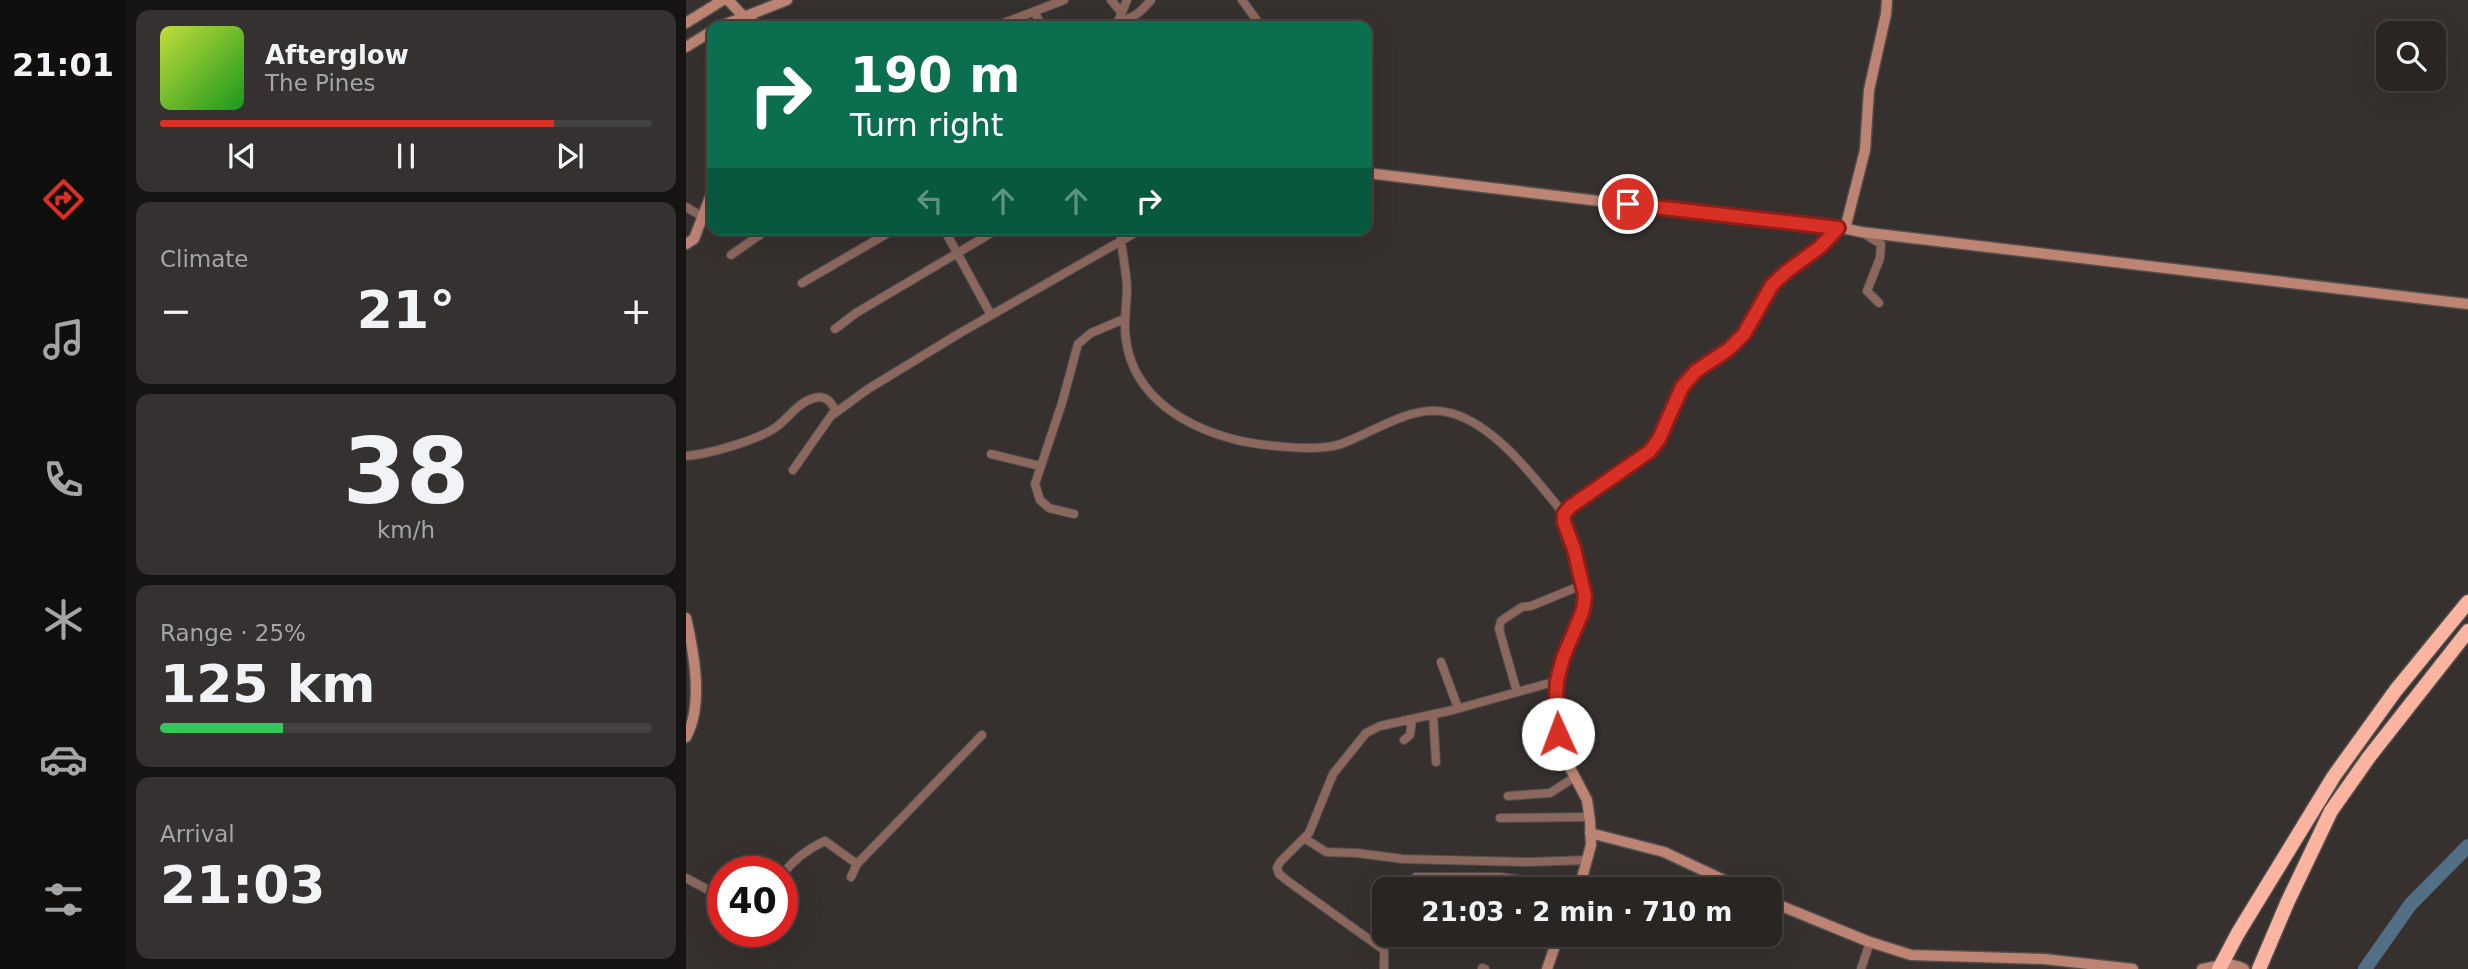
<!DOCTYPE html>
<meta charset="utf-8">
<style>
:root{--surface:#282523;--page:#343130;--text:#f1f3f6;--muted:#a5a5a6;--line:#444241;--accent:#d93025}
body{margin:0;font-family:"DejaVu Sans",sans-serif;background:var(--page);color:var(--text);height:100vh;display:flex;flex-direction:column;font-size:26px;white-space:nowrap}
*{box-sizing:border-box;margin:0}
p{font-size:23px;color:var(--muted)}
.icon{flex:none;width:38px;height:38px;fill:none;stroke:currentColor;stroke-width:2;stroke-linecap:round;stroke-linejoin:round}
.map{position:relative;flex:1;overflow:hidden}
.drawer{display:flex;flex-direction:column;gap:10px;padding:10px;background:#161413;width:560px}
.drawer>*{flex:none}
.banner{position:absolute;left:21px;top:21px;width:665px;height:214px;border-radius:14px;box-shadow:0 7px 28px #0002,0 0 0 2px var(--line);background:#0b6e4f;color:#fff;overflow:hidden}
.controls{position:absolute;left:1690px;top:21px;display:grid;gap:14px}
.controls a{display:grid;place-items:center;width:70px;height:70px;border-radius:14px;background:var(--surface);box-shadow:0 7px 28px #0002,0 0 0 2px var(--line);font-size:35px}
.speed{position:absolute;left:21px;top:856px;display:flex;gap:14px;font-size:35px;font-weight:700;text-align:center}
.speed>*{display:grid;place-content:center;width:91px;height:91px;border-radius:50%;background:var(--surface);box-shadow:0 7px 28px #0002,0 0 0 2px var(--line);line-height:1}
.speed .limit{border:10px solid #d22;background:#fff;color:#111}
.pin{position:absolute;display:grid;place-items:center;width:60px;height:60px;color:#fff;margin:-30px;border:4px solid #fff;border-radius:50%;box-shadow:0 2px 7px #0007}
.me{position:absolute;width:77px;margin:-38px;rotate:358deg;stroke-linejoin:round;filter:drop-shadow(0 0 5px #0008)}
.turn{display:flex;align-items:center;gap:24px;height:147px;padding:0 28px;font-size:32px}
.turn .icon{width:91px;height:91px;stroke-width:2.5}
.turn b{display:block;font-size:49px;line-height:60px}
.lanes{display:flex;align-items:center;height:66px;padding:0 28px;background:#0003;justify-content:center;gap:35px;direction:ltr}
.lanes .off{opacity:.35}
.big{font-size:52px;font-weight:600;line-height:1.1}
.drawer .widget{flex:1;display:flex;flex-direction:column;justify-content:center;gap:10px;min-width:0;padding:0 24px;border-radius:14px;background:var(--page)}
.drawer .dial{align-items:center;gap:0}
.dial b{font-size:91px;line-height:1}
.song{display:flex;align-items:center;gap:21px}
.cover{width:84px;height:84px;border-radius:10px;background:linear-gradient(135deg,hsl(70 70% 55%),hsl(120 70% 35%))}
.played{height:7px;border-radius:4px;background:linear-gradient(90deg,var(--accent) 80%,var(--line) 80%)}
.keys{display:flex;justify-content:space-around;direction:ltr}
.heat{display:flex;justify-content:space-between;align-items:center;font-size:38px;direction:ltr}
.charge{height:10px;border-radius:5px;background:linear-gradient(90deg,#34c759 25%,var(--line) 0)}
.trip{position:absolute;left:686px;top:877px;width:410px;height:70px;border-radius:14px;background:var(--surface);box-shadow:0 7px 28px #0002,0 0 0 2px var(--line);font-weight:600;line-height:70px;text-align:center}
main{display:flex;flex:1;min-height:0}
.menu{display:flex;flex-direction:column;width:126px;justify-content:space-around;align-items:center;background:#100f0e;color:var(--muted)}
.menu .icon{width:49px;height:49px}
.menu .selected{color:var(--accent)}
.menu b{font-size:32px;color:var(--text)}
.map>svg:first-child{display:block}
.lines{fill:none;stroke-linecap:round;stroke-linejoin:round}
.river{stroke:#536f86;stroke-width:14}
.street-casing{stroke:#524e4c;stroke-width:10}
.secondary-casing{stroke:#524e4c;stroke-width:13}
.highway-casing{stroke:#524e4c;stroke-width:17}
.street{stroke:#8b675d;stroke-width:8}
.secondary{stroke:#bd8474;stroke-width:10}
.highway{stroke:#fab4a0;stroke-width:14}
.route-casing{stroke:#8d1f18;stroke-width:18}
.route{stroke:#d93025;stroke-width:12}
</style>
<main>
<nav class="menu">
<b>21:01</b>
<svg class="icon selected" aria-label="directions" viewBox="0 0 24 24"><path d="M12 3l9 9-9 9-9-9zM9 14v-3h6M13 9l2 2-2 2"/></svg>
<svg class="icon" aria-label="music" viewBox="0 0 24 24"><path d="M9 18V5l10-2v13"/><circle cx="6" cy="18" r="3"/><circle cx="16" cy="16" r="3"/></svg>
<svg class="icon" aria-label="phone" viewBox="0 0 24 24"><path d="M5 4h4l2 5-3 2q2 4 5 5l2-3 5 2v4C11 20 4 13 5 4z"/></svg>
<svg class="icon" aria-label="climate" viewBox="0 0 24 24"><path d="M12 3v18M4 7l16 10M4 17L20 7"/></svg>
<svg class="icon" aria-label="car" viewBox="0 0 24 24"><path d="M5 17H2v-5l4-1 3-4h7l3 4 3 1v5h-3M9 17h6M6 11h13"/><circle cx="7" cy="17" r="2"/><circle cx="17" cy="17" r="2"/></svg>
<svg class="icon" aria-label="filters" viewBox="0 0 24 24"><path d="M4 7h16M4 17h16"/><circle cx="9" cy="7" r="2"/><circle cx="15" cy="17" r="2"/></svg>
</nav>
<section class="drawer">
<div class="widget">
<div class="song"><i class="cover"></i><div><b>Afterglow</b><p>The Pines</p></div></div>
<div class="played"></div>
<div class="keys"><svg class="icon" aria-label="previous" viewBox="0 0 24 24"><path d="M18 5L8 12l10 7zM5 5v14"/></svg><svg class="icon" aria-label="pause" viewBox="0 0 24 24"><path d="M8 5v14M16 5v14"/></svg><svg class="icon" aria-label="next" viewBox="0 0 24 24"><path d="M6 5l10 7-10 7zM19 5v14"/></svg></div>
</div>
<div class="widget"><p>Climate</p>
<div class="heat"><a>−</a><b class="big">21°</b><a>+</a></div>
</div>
<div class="widget dial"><b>38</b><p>km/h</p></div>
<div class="widget"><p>Range · 25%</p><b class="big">125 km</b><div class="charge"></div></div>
<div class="widget"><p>Arrival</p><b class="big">21:03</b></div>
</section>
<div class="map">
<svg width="1782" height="969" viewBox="0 0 1782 969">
<rect width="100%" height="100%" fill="#36312f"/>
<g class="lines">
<path class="river" d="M 1679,969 L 1724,905 L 1782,846"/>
<defs>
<path id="street" d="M 425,0 L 435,12
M 556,0 L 575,26
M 349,12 L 355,26
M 432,22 C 448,18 455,12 465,0
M 431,24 L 441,0
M 310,26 L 378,0
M 0,207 L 17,217
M 258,229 L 305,315
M 434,229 C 435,248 440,268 441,287 C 441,305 437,322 440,340 C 448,399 503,429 555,441 C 579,446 633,452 655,444 C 689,432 728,402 765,413 C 811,426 849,479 878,514
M 545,229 L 545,231
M 1177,233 L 1195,244 L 1194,258 L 1181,291 L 1193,303
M 45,255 L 82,229
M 116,283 L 209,229
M 149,329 L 170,313 L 312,229
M 145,416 L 182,389 L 274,333 L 456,229
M 305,454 L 354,466
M 0,456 C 23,454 69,441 89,428 C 102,419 112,402 128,398 C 139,395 145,401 149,410 L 107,470
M 388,514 L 363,508 L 354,500 L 349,484 L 376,403 L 392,344 L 405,333 L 438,319
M 755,662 L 772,708
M 831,692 L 813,629 L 815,621 L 836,607 L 845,606 L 896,585
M 747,714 L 750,762
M 718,740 L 724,735 L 726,720
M 822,796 L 864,793 L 889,777
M 814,818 L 903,817
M 618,838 L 640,852 L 671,853 L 717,859 L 843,862 L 902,860
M 96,875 C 108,859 121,849 139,841 L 171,864
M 165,877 L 171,864 L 296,735
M 730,877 L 814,877 L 893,888
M 0,878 L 37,898
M 796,968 L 799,969
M 698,969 L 698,950 L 603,882 L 593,874 L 591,868 L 594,862 L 623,833 L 647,774 L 680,733 L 694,726 L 767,710 L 871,681
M 1175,969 L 1184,942"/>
<path id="secondary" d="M 42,0 L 57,16 L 73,26
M 0,23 L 37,0
M 35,26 L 101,0
M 0,47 L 26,31
M 681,173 L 1096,223 L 1152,227 L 1175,232 L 1782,304
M 1159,229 L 1179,150 L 1183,90 L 1200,14 L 1201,0
M 0,244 L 8,239 L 26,192
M 0,618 C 8,652 18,705 0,737
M 904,833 L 978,852 L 1057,889
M 893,889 L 905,845 L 904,821 L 901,800 L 874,749 L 869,720 L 871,681 L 877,658 L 897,610 L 899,596 L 888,549 L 878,522 L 878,514 L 884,507 L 964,451 L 973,439 L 996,387 L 1010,371 L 1043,349 L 1058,334 L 1086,285 L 1100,272 L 1134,247 L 1152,227
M 1083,901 L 1181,941 L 1225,955 L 1358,959 L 1447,969
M 861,969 L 873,934
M 1516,969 C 1532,966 1544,961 1558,969"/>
<path id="highway" d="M 1533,969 L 1552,933 L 1648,776 L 1710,690 L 1782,602
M 1573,969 L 1602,901 L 1645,811 L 1683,757 L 1782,631"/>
</defs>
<use href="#street" class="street-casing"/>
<use href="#secondary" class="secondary-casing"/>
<use href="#highway" class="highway-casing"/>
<use href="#street" class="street"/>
<use href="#secondary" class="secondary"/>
<use href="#highway" class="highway"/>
</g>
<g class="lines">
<defs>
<path id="route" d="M 872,734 L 869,720 L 871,681 L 877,658 L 897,610 L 899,596 L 888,549 L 878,522 L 878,514 L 884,507 L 964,451 L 973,439 L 996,387 L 1010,371 L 1043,349 L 1058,334 L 1086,285 L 1100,272 L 1134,247 L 1152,228 L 942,204"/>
</defs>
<use href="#route" class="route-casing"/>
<use href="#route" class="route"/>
</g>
</svg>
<div class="controls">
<a><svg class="icon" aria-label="search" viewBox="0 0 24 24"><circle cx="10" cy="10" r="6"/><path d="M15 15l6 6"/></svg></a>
</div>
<div class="speed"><div class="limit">40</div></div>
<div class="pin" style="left:942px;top:204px;background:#d93025"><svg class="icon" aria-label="arrive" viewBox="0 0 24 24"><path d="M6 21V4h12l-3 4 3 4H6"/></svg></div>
<svg class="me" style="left:872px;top:734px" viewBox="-20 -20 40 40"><circle r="19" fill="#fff"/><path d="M0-13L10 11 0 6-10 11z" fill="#d93025"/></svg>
<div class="trip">21:03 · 2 min · 710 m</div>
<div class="banner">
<div class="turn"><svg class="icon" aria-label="right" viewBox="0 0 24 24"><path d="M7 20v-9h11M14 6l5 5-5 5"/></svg><div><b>190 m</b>Turn right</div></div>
<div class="lanes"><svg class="icon off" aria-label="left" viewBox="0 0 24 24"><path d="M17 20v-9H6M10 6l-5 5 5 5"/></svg><svg class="icon off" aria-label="ahead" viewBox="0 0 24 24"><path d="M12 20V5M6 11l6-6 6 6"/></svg><svg class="icon off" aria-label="ahead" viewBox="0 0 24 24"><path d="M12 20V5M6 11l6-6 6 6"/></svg><svg class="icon" aria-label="right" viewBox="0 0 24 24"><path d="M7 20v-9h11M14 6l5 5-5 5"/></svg></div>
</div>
</div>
</main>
